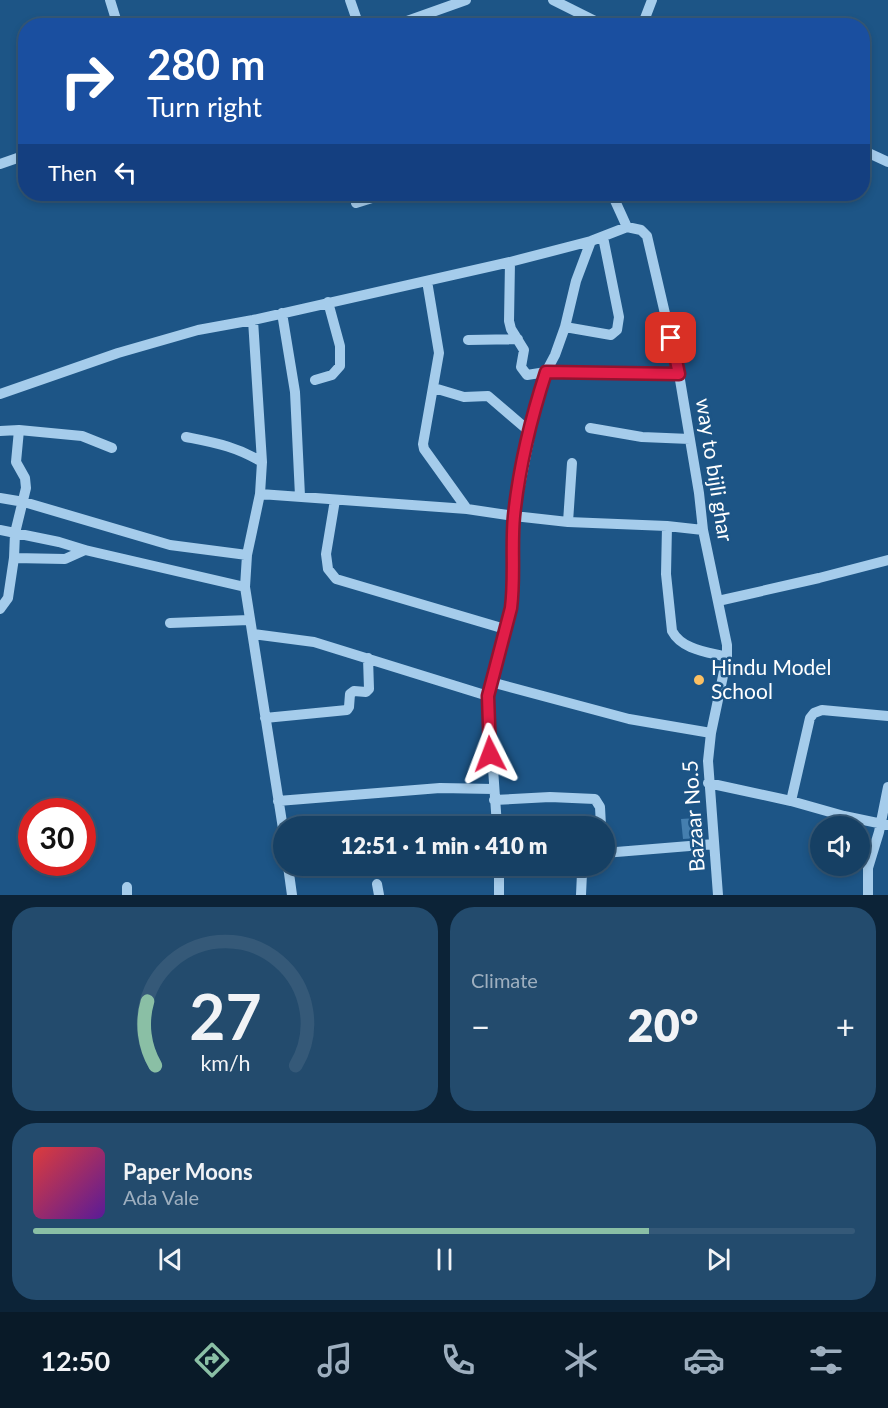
<!DOCTYPE html>
<meta charset="utf-8">
<style>
:root{--surface:#164064;--page:#234b6d;--text:#f1f3f6;--muted:#9eafbf;--line:#355978;--accent:#8abfa5}
body{margin:0;font-family:Lato,sans-serif;background:var(--page);color:var(--text);height:100vh;display:flex;flex-direction:column;font-size:22px;white-space:nowrap}
*{box-sizing:border-box;margin:0}
p{font-size:20px;color:var(--muted)}
.icon{flex:none;width:33px;height:33px;fill:none;stroke:currentColor;stroke-width:2;stroke-linecap:round;stroke-linejoin:round}
.map{position:relative;height:895px;overflow:hidden}
.panel{display:flex;flex-direction:column;gap:12px;padding:12px;background:#0c2337;flex:1}
.panel>*{flex:none}
.banner{position:absolute;left:18px;top:18px;width:852px;height:183px;border-radius:24px;box-shadow:0 3px 9px #0003,0 0 0 2px var(--line);background:#1a4fa0;color:#fff;overflow:hidden}
.fabs{position:absolute;left:810px;top:816px;display:grid;gap:12px}
.fabs a{display:grid;place-items:center;width:60px;height:60px;border-radius:50%;background:var(--surface);box-shadow:0 3px 9px #0003,0 0 0 2px var(--line);font-size:30px}
.speed{position:absolute;left:18px;top:798px;display:flex;gap:12px;font-size:30px;font-weight:700;text-align:center}
.speed>*{display:grid;place-content:center;width:78px;height:78px;border-radius:50%;background:var(--surface);box-shadow:0 3px 9px #0003,0 0 0 2px var(--line);line-height:1}
.speed .limit{border:9px solid #d22;background:#fff;color:#111}
.pin{position:absolute;display:grid;place-items:center;width:51px;height:51px;color:#fff;margin:-26px;border-radius:12px;box-shadow:0 3px 9px #0006}
.me{position:absolute;width:66px;margin:-33px;rotate:357deg;stroke-linejoin:round;filter:drop-shadow(0 0 4px #0008)}
.turn{display:flex;align-items:center;gap:21px;height:126px;padding:0 30px;font-size:27px}
.turn .icon{width:78px;height:78px;stroke-width:2.5}
.turn b{display:block;font-size:42px;line-height:51px}
.then{display:flex;align-items:center;height:57px;padding:0 30px;background:#0003;gap:12px;font-size:22px}
.big{font-size:45px;font-weight:800;line-height:1.1}
.panel .card{flex:1;display:flex;flex-direction:column;justify-content:center;gap:9px;min-width:0;padding:0 21px;border-radius:24px;background:var(--page)}
.panel .dial{align-items:center;gap:0}
.dial svg{height:156px;overflow:visible;fill:none;stroke:var(--line);stroke-width:7;stroke-linecap:round;text-anchor:middle}
.dial text{fill:var(--text);stroke:none}
.song{display:flex;align-items:center;gap:18px}
.cover{width:72px;height:72px;border-radius:9px;background:linear-gradient(135deg,hsl(0 70% 55%),hsl(270 70% 35%))}
.played{height:6px;border-radius:3px;background:linear-gradient(90deg,var(--accent) 75%,var(--line) 75%)}
.keys{display:flex;justify-content:space-around;direction:ltr}
.heat{display:flex;justify-content:space-between;align-items:center;font-size:33px;direction:ltr}
.panel .tiles{flex:1;display:grid;gap:12px;grid-template-columns:1fr 1fr}
.card:last-child{grid-column:span 2}
.trip{position:absolute;left:273px;top:816px;width:342px;height:60px;border-radius:30px;background:var(--surface);box-shadow:0 3px 9px #0003,0 0 0 2px var(--line);font-weight:800;line-height:60px;text-align:center}
.tab-bar{display:flex;height:96px;justify-content:space-around;align-items:center;background:#091a28;color:var(--muted)}
.tab-bar .icon{width:42px;height:42px}
.tab-bar .current{color:var(--accent)}
.tab-bar b{font-size:27px;color:var(--text)}
.map>svg:first-child{display:block}
.building{fill:#457faf}
.lines{fill:none;stroke-linecap:round;stroke-linejoin:round}
.minor{stroke:#a5cceb;stroke-width:10}
.route-casing{stroke:#92132f;stroke-width:15}
.route{stroke:#e11d48;stroke-width:10}
.poi-dot{fill:#fbc063;stroke:#1d5586;stroke-width:2}
.labels{text-anchor:middle;stroke-width:5;stroke-linejoin:round;paint-order:stroke}
.street-label{font-size:21px;fill:#fff;stroke:#1d5586}
.poi-label{font-size:21px;fill:#fff;stroke:#1d5586;text-anchor:start}
</style>
<div class="map">
<svg width="888" height="895" viewBox="0 0 888 895">
<rect width="100%" height="100%" fill="#1d5586"/>
<path class="building" d="M 696,818 L 698,838 L 683,839 L 681,819 Z"/>
<g class="lines">
<path class="minor" d="M 110,0 L 118,26
M 350,0 L 359,26
M 553,0 L 605,26
M 393,26 L 466,0
M 642,26 L 652,0
M 862,150 L 888,162
M 0,164 L 26,155
M 612,194 L 627,227 L 641,230 L 647,236 L 679,374 L 699,493 L 703,530 L 727,645 L 727,657 L 711,733 L 708,761 L 718,895
M 356,203 L 385,194
M 510,262 L 509,321 L 511,329 L 524,350 L 521,367 L 527,375 L 546,372 L 679,374
M 427,281 L 439,353 L 423,444 L 424,449 L 467,509
M 282,313 L 295,392 L 300,496
M 253,320 L 262,462 L 260,494 L 247,555 L 245,587 L 284,835
M 565,327 L 611,335 L 617,330 L 619,317 L 603,237
M 468,340 L 518,339
M 315,380 L 332,375 L 340,366 L 340,346 L 328,302
M 434,388 L 464,397 L 488,396 L 530,432
M 0,394 L 118,353 L 198,330 L 253,320 L 510,262 L 591,241 L 627,227
M 590,428 L 642,437 L 690,439
M 0,431 L 19,430 L 82,436 L 112,448
M 186,437 C 216,443 235,446 262,462
M 260,494 L 467,509 L 514,516 L 568,522 L 667,526 L 703,530
M 0,498 L 24,502 L 170,545 L 247,555
M 335,500 L 326,554 L 328,569 L 336,579 L 505,629
M 568,522 L 572,463
M 667,526 L 666,574 L 672,631 C 682,650 708,652 727,657
M 0,530 L 59,542 L 85,550 L 245,587
M 14,558 L 65,559 L 85,550
M 718,601 L 819,578 L 888,560
M 0,609 L 8,598 L 14,558 L 15,533 L 26,488 L 25,478 L 16,462 L 19,430
M 170,623 L 249,620
M 253,634 L 314,642 L 488,696
M 491,682 L 629,719 L 711,733
M 265,718 L 347,710 L 349,707 L 350,694 L 354,691 L 366,692 L 369,689 L 368,658
M 708,783 L 791,801 L 844,816 L 888,825
M 494,800 L 550,797 L 595,799 L 600,807 L 601,826
M 278,801 L 440,788 L 493,789
M 791,801 L 810,718 L 814,713 L 822,710 L 888,716
M 497,826 L 488,696 L 511,608 L 513,593 L 514,516 L 538,394 L 546,372 L 555,355 L 565,327 L 576,281 L 591,241
M 604,853 L 714,844
M 288,866 L 292,895
M 377,884 L 379,895
M 127,887 L 127,895
M 499,895 L 499,866
M 581,895 L 582,873 L 584,866
M 868,895 L 868,868 L 879,832 L 888,787"/>
</g>
<g class="lines">
<defs>
<path id="route" d="M 490,754 L 488,696 L 511,608 C 515,577 511,546 514,516 C 519,468 531,418 546,372 L 679,374 L 671,338"/>
</defs>
<use href="#route" class="route-casing"/>
<use href="#route" class="route"/>
</g>
<circle class="poi-dot" cx="699" cy="680" r="6"/>
<g class="labels">
<g class="street-label">
<text transform="translate(714 470) rotate(81)" y="7">way to bijli ghar</text>
<text transform="translate(694 816) rotate(-94)" y="7">Bazaar No.5</text>
</g>
<g class="poi-label">
<text x="711" y="675">Hindu Model<tspan x="711" dy="24">School</tspan></text>
</g>
</g>
</svg>
<div class="fabs">
<a><svg class="icon" aria-label="sound" viewBox="0 0 24 24"><path d="M4 9h4l5-4v14l-5-4H4zM17 9q2 3 0 6"/></svg></a>
</div>
<div class="speed"><div class="limit">30</div></div>
<div class="pin" style="left:671px;top:338px;background:#d93025"><svg class="icon" aria-label="arrive" viewBox="0 0 24 24"><path d="M6 21V4h12l-3 4 3 4H6"/></svg></div>
<svg class="me" style="left:490px;top:754px" viewBox="-20 -20 40 40"><path d="M0-17L14 15 0 8-14 15z" fill="#e11d48" stroke="#fff" stroke-width="4"/></svg>
<div class="trip">12:51 · 1 min · 410 m</div>
<div class="banner">
<div class="turn"><svg class="icon" aria-label="right" viewBox="0 0 24 24"><path d="M7 20v-9h11M14 6l5 5-5 5"/></svg><div><b>280 m</b>Turn right</div></div>
<div class="then">Then<svg class="icon" aria-label="left" viewBox="0 0 24 24"><path d="M17 20v-9H6M10 6l-5 5 5 5"/></svg></div>
</div>
</div>
<section class="panel">
<div class="tiles">
<div class="card dial"><svg viewBox="0 0 100 80">
<path d="M14 69A42 42 0 1 1 86 69"/>
<path d="M14 69A42 42 0 0 1 10 36" stroke="#8abfa5"/>
<text x="50" y="56" font-size="32" font-weight="700">27</text>
<text x="50" y="72" font-size="11">km/h</text>
</svg></div>
<div class="card"><p>Climate</p>
<div class="heat"><a>−</a><b class="big">20°</b><a>+</a></div>
</div>
<div class="card">
<div class="song"><i class="cover"></i><div><b>Paper Moons</b><p>Ada Vale</p></div></div>
<div class="played"></div>
<div class="keys"><svg class="icon" aria-label="previous" viewBox="0 0 24 24"><path d="M18 5L8 12l10 7zM5 5v14"/></svg><svg class="icon" aria-label="pause" viewBox="0 0 24 24"><path d="M8 5v14M16 5v14"/></svg><svg class="icon" aria-label="next" viewBox="0 0 24 24"><path d="M6 5l10 7-10 7zM19 5v14"/></svg></div>
</div>
</div>
</section>
<nav class="tab-bar">
<b>12:50</b>
<svg class="icon current" aria-label="directions" viewBox="0 0 24 24"><path d="M12 3l9 9-9 9-9-9zM9 14v-3h6M13 9l2 2-2 2"/></svg>
<svg class="icon" aria-label="music" viewBox="0 0 24 24"><path d="M9 18V5l10-2v13"/><circle cx="6" cy="18" r="3"/><circle cx="16" cy="16" r="3"/></svg>
<svg class="icon" aria-label="phone" viewBox="0 0 24 24"><path d="M5 4h4l2 5-3 2q2 4 5 5l2-3 5 2v4C11 20 4 13 5 4z"/></svg>
<svg class="icon" aria-label="climate" viewBox="0 0 24 24"><path d="M12 3v18M4 7l16 10M4 17L20 7"/></svg>
<svg class="icon" aria-label="car" viewBox="0 0 24 24"><path d="M5 17H2v-5l4-1 3-4h7l3 4 3 1v5h-3M9 17h6M6 11h13"/><circle cx="7" cy="17" r="2"/><circle cx="17" cy="17" r="2"/></svg>
<svg class="icon" aria-label="filters" viewBox="0 0 24 24"><path d="M4 7h16M4 17h16"/><circle cx="9" cy="7" r="2"/><circle cx="15" cy="17" r="2"/></svg>
</nav>
